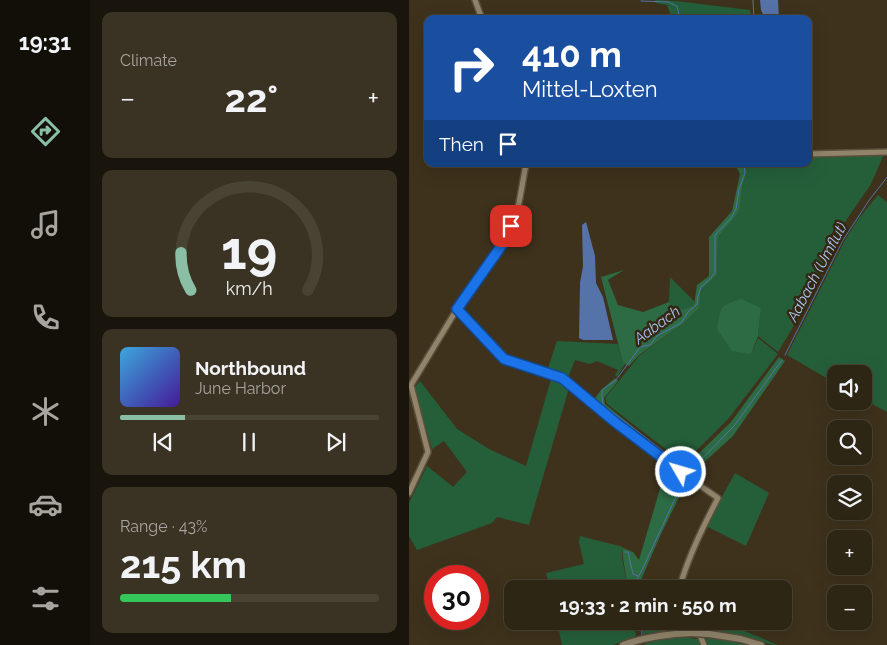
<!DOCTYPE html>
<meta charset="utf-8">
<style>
:root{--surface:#2e2615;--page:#3a3222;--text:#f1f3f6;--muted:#a7a5a0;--line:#494334;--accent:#8abfa5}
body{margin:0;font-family:Raleway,sans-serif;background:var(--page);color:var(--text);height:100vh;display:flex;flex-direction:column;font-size:19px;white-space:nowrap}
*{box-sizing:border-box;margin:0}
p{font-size:16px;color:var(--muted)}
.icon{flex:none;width:28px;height:28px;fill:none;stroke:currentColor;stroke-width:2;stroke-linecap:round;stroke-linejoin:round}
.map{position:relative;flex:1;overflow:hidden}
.sheet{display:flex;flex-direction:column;gap:12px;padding:12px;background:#19150c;width:319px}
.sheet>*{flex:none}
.top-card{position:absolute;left:15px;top:15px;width:388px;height:152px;border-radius:10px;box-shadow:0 5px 20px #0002,0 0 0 1px var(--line);background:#1a4fa0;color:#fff;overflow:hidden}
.buttons{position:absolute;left:418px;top:365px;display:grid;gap:10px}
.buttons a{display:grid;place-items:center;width:45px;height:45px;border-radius:10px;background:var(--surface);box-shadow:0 5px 20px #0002,0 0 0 1px var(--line);font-size:25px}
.speed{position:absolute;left:15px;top:565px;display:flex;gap:10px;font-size:25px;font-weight:700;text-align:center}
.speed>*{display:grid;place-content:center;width:65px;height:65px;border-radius:50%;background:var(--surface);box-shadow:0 5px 20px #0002,0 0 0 1px var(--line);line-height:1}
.speed .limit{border:8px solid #d22;background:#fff;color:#111}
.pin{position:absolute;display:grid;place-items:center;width:42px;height:42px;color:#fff;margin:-21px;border-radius:10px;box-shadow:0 2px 8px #0006}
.me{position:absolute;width:55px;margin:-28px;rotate:308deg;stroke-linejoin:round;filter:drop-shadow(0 0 4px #0008)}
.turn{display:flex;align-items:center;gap:18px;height:105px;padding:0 15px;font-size:22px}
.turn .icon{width:65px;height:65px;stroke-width:2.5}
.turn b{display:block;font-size:35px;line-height:42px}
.then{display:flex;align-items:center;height:48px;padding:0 15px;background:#0003;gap:10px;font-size:19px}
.big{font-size:38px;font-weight:700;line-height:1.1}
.sheet .card{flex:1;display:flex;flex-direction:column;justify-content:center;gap:8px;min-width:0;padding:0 18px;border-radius:10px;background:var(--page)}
.sheet .dial{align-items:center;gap:0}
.dial svg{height:130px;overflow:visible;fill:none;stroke:var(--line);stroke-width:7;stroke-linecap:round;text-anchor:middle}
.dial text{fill:var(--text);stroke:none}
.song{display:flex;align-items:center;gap:15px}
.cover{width:60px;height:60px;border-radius:8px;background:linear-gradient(135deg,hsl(200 70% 55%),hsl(260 70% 35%))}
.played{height:5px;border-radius:2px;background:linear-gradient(90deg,var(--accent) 25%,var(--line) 25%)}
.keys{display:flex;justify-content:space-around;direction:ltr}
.heat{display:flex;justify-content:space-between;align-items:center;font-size:28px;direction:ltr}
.charge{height:8px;border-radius:4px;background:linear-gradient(90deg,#34c759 43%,var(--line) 0)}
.trip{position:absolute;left:95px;top:580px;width:288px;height:50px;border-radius:10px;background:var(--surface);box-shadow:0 5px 20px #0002,0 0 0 1px var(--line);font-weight:700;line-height:50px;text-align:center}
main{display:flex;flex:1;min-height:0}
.menu{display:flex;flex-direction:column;width:90px;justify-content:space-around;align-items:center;background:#120f08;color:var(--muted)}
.menu .icon{width:35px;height:35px}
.menu .active{color:var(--accent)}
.menu b{font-size:22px;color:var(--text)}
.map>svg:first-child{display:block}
.green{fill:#255f3a}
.forest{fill:#2c6b43}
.water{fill:#5673a9}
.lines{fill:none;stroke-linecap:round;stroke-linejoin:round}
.stream{stroke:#5673a9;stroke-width:1}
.minor-casing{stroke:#594f3c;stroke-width:8}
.tertiary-casing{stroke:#594f3c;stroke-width:9}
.minor{stroke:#91846b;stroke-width:5}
.tertiary{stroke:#91846b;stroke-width:6}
.tertiary-bridge-casing{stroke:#594f3c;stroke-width:9;stroke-linecap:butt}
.tertiary-bridge{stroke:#91846b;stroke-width:6}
.route-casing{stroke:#114b97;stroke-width:12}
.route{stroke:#1a73e8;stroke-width:9}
.labels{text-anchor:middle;stroke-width:5;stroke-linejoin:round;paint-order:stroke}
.water-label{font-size:15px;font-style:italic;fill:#a9c3f2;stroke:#342812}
</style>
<main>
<nav class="menu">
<b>19:31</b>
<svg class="icon active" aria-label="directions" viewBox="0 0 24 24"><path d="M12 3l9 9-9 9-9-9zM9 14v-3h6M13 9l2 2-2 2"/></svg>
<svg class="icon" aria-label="music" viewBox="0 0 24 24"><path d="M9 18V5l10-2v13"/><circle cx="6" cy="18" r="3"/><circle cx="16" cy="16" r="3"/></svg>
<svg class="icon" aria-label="phone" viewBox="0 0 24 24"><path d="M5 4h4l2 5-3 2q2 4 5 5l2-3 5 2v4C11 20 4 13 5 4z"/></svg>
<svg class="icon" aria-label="climate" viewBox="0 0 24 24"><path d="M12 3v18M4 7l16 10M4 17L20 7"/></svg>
<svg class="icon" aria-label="car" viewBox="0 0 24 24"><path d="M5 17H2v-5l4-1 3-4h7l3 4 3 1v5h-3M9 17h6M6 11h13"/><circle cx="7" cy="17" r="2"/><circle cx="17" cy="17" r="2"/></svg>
<svg class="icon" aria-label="filters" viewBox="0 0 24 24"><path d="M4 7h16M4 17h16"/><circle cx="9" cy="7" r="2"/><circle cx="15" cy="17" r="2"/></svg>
</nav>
<section class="sheet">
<div class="card"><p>Climate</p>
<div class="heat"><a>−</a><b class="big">22°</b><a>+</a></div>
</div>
<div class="card dial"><svg viewBox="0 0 100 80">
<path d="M14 69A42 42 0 1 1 86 69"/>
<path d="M14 69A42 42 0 0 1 8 46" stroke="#8abfa5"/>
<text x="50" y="56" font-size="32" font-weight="700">19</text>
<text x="50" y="72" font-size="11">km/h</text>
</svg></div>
<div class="card">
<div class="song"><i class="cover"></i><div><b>Northbound</b><p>June Harbor</p></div></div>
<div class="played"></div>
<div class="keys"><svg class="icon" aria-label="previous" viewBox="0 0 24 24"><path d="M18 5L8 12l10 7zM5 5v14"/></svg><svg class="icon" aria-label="pause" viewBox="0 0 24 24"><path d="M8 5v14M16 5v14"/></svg><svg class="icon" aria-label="next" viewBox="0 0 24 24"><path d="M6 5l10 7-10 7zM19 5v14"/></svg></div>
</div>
<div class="card"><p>Range · 43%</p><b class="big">215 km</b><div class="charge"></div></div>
</section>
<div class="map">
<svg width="479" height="645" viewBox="0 0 479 645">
<rect width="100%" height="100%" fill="#3e321c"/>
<path class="green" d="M 246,0 L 267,1 L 341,10 L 343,19 L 263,19 L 258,5 L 247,3 Z
M 475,154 L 462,184 L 427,235 L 384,327 L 369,352 L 349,336 L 352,308 L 342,354 L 349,338 L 369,354 L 320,418 L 285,453 L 276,464 L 198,404 L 196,398 L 231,355 L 275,323 L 290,308 L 292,290 L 308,275 L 309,237 L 324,220 L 338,170 L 336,164 L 399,164 L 399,156 Z
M 469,195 L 479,203 L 478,412 L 454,399 L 454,374 L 426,374 L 426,383 L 378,355 L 436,240 L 450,218 Z
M 261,277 L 285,301 L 285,305 L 276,309 L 265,310 L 260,302 Z
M 148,341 L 209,344 L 214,363 L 216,364 L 208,377 L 206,375 L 209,370 L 188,361 L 181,364 L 166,360 L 158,380 L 155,377 L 138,371 Z
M 142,379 L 150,380 L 160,388 L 120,525 L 88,517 L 83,523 L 8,550 L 0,536 L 0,503 L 18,466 L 44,487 L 58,472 L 35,441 L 23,449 L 5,388 L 11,381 L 48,429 L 80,449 L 117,466 Z
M 326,473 L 360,493 L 337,546 L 297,526 Z
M 171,536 L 214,547 L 213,558 L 219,589 L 141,589 L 137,573 L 175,564 L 170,542 Z
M 148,621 L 224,621 L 227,636 L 204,645 L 153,645 Z
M 233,621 L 282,621 L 285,628 L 234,634 Z
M 289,621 C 314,621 346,635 369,645 C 358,645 351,641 341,638 C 325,633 309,631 292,629 Z
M 273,637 L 289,639 L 291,645 L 236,645 L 235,644 L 254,639 Z
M 296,638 L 317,640 L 339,645 L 299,645 Z"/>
<path class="forest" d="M 326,164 L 335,164 L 338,170 L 333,188 L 330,210 L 324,220 L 309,237 L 308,275 L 292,290 L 290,308 L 275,323 L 230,355 L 220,366 L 214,363 L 192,277 L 215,270 L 199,280 L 209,305 L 234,312 L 260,302 L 265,310 L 276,309 L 285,305 L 288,285 L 300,276 L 300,237 L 323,211 L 331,174 Z
M 332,299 L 352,308 L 349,336 L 342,354 L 323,351 L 308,329 C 312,307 310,306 332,299 Z
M 370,357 L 376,361 L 324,436 L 281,475 L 252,534 L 228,589 L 219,589 L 214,558 L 214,548 L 224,552 L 230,560 L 258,465 L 184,401 L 192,390 L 206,378 L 209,381 L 195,398 L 196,404 L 273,467 L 280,466 L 288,455 L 322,422 Z"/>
<path class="water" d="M 351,0 L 369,0 L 370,18 L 356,19 L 352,10 Z
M 177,222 L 186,256 L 187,283 L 194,297 L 204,340 L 174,340 L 170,338 L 171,283 L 174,266 L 173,225 Z"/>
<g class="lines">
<path class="stream" d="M 344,0 L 345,19
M 232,1 L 259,2 L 268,6 L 271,19
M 376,355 L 434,240 L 461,199 L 479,176
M 275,467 L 194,405 L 193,397 L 193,390 L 207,380 L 231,347 L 241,345 L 248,336 L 272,323 L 279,312 L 288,304 L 289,296 L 292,287 L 300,280 L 306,273 L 306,235 L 322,218 L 327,209 L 330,189 L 336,173 L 335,164
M 278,474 L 325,426 L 373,360
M 216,552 L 219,552 L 224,574 L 229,576
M 227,589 L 227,581 L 233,570 L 276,477
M 232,621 L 233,635"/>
<defs>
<path id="minor" d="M 66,0 L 73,19
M 399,154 L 479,152
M 48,309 L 95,359 L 153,379 L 206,422 L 274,474 L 309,498 C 294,527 280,555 271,586 L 271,589
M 0,386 L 2,385 L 48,309 L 95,242 L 102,226 L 110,203 L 117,164
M 0,493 L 19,452 L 2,385
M 285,621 L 295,645"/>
<path id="tertiary" d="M 300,634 L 332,639 L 352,645
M 214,645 C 236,637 259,634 282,633"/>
</defs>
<use href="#minor" class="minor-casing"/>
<use href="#tertiary" class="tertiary-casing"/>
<use href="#minor" class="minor"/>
<use href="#tertiary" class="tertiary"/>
<defs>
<path id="tertiary-bridge" d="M 282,633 L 300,634"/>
</defs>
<use href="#tertiary-bridge" class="tertiary-bridge-casing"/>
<use href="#tertiary-bridge" class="tertiary-bridge"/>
</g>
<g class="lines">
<defs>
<path id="route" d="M 102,226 L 95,242 L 48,309 L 95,359 L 153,378 L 206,422 L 272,472"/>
</defs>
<use href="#route" class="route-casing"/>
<use href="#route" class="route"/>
</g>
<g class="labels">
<g class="water-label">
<text transform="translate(408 272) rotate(-62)" y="5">Aabach (Umflut)</text>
<text transform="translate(248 325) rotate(-36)" y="5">Aabach</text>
</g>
</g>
</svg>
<div class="buttons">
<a><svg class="icon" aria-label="sound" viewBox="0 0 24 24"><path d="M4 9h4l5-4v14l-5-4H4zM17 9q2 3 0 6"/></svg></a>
<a><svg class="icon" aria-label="search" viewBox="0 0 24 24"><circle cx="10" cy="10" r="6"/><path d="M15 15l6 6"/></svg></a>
<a><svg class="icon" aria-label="layers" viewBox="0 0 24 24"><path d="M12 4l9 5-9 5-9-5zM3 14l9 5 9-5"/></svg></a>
<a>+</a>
<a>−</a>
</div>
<div class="speed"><div class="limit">30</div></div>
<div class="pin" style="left:102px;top:226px;background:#d93025"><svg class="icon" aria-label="arrive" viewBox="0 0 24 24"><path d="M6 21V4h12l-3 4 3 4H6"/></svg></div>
<svg class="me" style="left:272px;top:472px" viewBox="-20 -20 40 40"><circle r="17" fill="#1a73e8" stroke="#fff" stroke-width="3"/><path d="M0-11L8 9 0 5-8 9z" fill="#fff"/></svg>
<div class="trip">19:33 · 2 min · 550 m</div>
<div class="top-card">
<div class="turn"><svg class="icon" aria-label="right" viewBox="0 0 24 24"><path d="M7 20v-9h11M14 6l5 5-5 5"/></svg><div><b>410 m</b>Mittel-Loxten</div></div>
<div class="then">Then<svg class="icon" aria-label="arrive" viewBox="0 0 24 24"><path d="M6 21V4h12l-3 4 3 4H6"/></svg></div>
</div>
</div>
</main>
